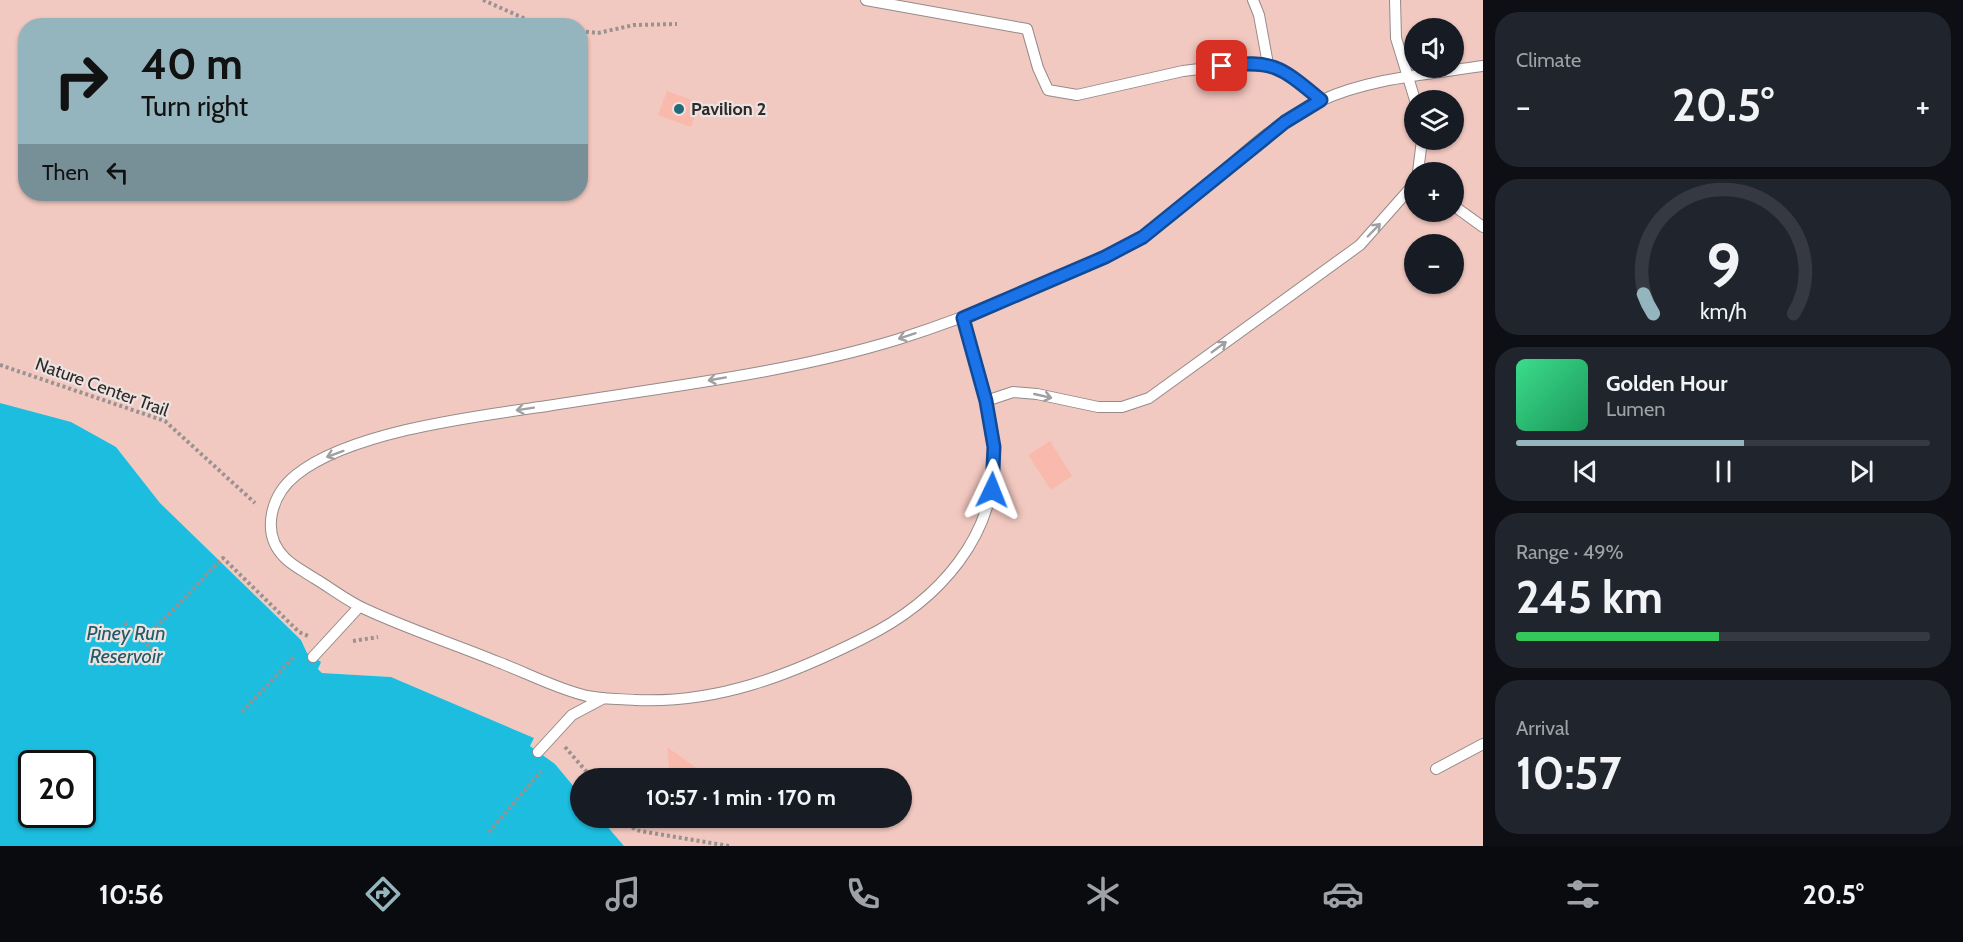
<!DOCTYPE html>
<meta charset="utf-8">
<style>
:root{--surface:#171b24;--page:#20242c;--text:#f1f3f6;--muted:#9ea1a6;--line:#363941;--accent:#95b5be}
body{margin:0;font-family:Cabin,sans-serif;background:var(--page);color:var(--text);height:100vh;display:flex;flex-direction:column;font-size:22px;white-space:nowrap}
*{box-sizing:border-box;margin:0}
p{font-size:20px;color:var(--muted)}
.icon{flex:none;width:33px;height:33px;fill:none;stroke:currentColor;stroke-width:2;stroke-linecap:round;stroke-linejoin:round}
.map{position:relative;flex:1;overflow:hidden}
.side{display:flex;flex-direction:column;gap:12px;padding:12px;background:#0d0f14;width:480px}
.side>*{flex:none}
.banner{position:absolute;left:18px;top:18px;width:570px;height:183px;border-radius:24px;box-shadow:0 2px 4px #0004;background:#95b5be;color:#111;overflow:hidden}
.tools{position:absolute;left:1404px;top:18px;display:grid;gap:12px}
.tools a{display:grid;place-items:center;width:60px;height:60px;border-radius:50%;background:var(--surface);box-shadow:0 2px 4px #0004;font-size:30px}
.speed{position:absolute;left:18px;top:750px;display:flex;gap:12px;font-size:30px;font-weight:700;text-align:center}
.speed>*{display:grid;place-content:center;width:78px;height:78px;border-radius:50%;background:var(--surface);box-shadow:0 2px 4px #0004;line-height:1}
.speed .limit{border:3px solid #111;border-radius:9px;background:#fff;color:#111}
.pin{position:absolute;display:grid;place-items:center;width:51px;height:51px;color:#fff;margin:-26px;border-radius:12px;box-shadow:0 3px 9px #0006}
.me{position:absolute;width:66px;margin:-33px;rotate:2deg;stroke-linejoin:round;filter:drop-shadow(0 0 4px #0008)}
.turn{display:flex;align-items:center;gap:21px;height:126px;padding:0 24px;font-size:27px}
.turn .icon{width:78px;height:78px;stroke-width:2.5}
.turn b{display:block;font-size:42px;line-height:51px}
.then{display:flex;align-items:center;height:57px;padding:0 24px;background:#0003;gap:12px;font-size:22px}
.big{font-size:45px;font-weight:700;line-height:1.1}
.side .widget{flex:1;display:flex;flex-direction:column;justify-content:center;gap:9px;min-width:0;padding:0 21px;border-radius:24px;background:var(--page)}
.side .dial{align-items:center;gap:0}
.dial svg{height:156px;overflow:visible;fill:none;stroke:var(--line);stroke-width:7;stroke-linecap:round;text-anchor:middle}
.dial text{fill:var(--text);stroke:none}
.song{display:flex;align-items:center;gap:18px}
.cover{width:72px;height:72px;border-radius:9px;background:linear-gradient(135deg,hsl(150 70% 55%),hsl(150 70% 35%))}
.played{height:6px;border-radius:3px;background:linear-gradient(90deg,var(--accent) 55%,var(--line) 55%)}
.keys{display:flex;justify-content:space-around;direction:ltr}
.heat{display:flex;justify-content:space-between;align-items:center;font-size:33px;direction:ltr}
.charge{height:9px;border-radius:4px;background:linear-gradient(90deg,#34c759 49%,var(--line) 0)}
.trip{position:absolute;left:570px;top:768px;width:342px;height:60px;border-radius:30px;background:var(--surface);box-shadow:0 2px 4px #0004;font-weight:700;line-height:60px;text-align:center}
.menu{display:flex;height:96px;justify-content:space-around;align-items:center;background:#090b0e;color:var(--muted)}
.menu .icon{width:42px;height:42px}
.menu .on{color:var(--accent)}
.menu b{font-size:27px;color:var(--text)}
main{display:flex;flex:1;min-height:0}
.map>svg:first-child{display:block}
.green{fill:#f2c9c1;fill-rule:evenodd}
.water{fill:#1dbddf;fill-rule:evenodd}
.building{fill:#f9b9ac}
.lines{fill:none;stroke-linecap:round;stroke-linejoin:round}
.lane-casing{stroke:#948b89;stroke-width:12}
.path{stroke:#999290;stroke-width:4;stroke-dasharray:3 3;stroke-linecap:butt}
.lane{stroke:#fff;stroke-width:10}
.oneway{stroke:#a19f9f}
.route-casing{stroke:#114b97;stroke-width:15}
.route{stroke:#1a73e8;stroke-width:10}
.poi-dot{fill:#246979;stroke:#ece2e0;stroke-width:2}
.labels{text-anchor:middle;stroke-width:4.5;stroke-linejoin:round;paint-order:stroke}
.poi-label{font-size:18px;font-weight:bold;fill:#2e2a29;stroke:#ece2e0;text-anchor:start}
.street-label{font-size:18px;fill:#2e2a29;stroke:#ece2e0}
.water-label{font-size:20px;font-style:italic;fill:#215a69;stroke:#ece2e0}
</style>
<main>
<div class="map">
<svg width="1483" height="846" viewBox="0 0 1483 846">
<rect width="100%" height="100%" fill="#ece2e0"/>
<path class="green" d="M 0,0 L 1483,0 L 1483,846 L 624,846 L 600,818 L 902,818 L 902,778 L 580,778 L 580,794 L 555,764 L 530,746 L 534,738 L 391,677 L 322,673 L 307,653 L 301,640 L 160,503 L 116,447 L 0,403 ZM 26,26 L 580,26 L 580,194 L 26,194 ZM 1414,28 L 1454,28 L 1454,68 L 1414,68 ZM 1414,100 L 1454,100 L 1454,140 L 1414,140 ZM 1414,172 L 1454,172 L 1454,212 L 1414,212 ZM 1414,244 L 1454,244 L 1454,284 L 1414,284 Z"/>
<path class="water" d="M 0,403 L 71,422 L 116,447 L 160,503 L 301,640 L 307,653 L 321,662 L 318,669 L 322,673 L 391,677 L 534,738 L 530,746 L 555,764 L 580,794 L 580,818 L 600,818 L 624,846 L 0,846 ZM 32,764 L 82,764 L 82,814 L 32,814 Z"/>
<path class="building" d="M 667,91 L 699,103 L 691,127 L 658,115 Z
M 1050,441 L 1072,476 L 1051,490 L 1028,455 Z
M 667,747 L 711,778 L 670,778 Z"/>
<g class="lines">
<defs>
<path id="lane" d="M 866,0 L 1027,29 L 1038,68 L 1048,90 L 1077,95 L 1183,71 L 1241,64 L 1268,64 L 1295,79 L 1321,100
M 1253,0 L 1259,15 L 1268,64
M 1395,0 L 1396,38 L 1415,100
M 1418,172 L 1422,140
M 1454,206 L 1483,227
M 963,318 C 975,359 990,402 994,445 C 1000,535 938,602 862,639 C 790,675 717,704 635,700 C 619,699 602,699 587,696 C 557,689 527,673 498,662 C 454,644 408,629 365,609 C 347,601 331,588 314,578 C 305,572 293,566 285,558 C 260,533 271,495 296,475 C 351,431 478,416 547,406 C 664,387 785,374 899,339 C 952,322 1003,302 1054,279 C 1083,267 1114,255 1140,238 C 1203,199 1253,132 1320,101 C 1369,78 1430,74 1483,66
M 986,401 L 1013,392 L 1037,394 L 1098,407 L 1122,407 L 1149,398 L 1360,245 L 1414,184
M 313,657 L 359,607
M 538,752 L 572,715 L 604,698
M 1436,769 L 1483,744"/>
</defs>
<use href="#lane" class="lane-casing"/>
<path class="path" d="M 483,0 L 528,20 L 547,26
M 580,31 L 598,33 L 634,25 L 677,24
M 0,365 L 165,421 L 255,503
M 125,623 L 156,653
M 143,641 L 223,558 L 299,632 L 308,636
M 353,641 L 378,637
M 242,712 L 295,656
M 565,747 L 592,778
M 625,818 L 635,830 L 729,846
M 489,832 L 541,771"/>
<use href="#lane" class="lane"/>
</g>
<defs><path id="oneway-shaft" d="M-6 0H5M1.5-3L5.5 0L1.5 3" fill="none" stroke-width="1.6" stroke-linecap="round" stroke-linejoin="round" transform="scale(1.5)"/></defs>
<g class="oneway">
<use href="#oneway-shaft" transform="translate(1374 230) rotate(-46)"/>
<use href="#oneway-shaft" transform="translate(907 336) rotate(162)"/>
<use href="#oneway-shaft" transform="translate(1219 347) rotate(-36)"/>
<use href="#oneway-shaft" transform="translate(717 379) rotate(170)"/>
<use href="#oneway-shaft" transform="translate(1043 396) rotate(13)"/>
<use href="#oneway-shaft" transform="translate(525 409) rotate(171)"/>
<use href="#oneway-shaft" transform="translate(335 454) rotate(160)"/>
</g>
<g class="lines">
<defs>
<path id="route" d="M 992,490 L 994,447 L 986,401 L 963,318 L 1105,257 L 1143,237 L 1285,122 L 1321,100 C 1282,68 1274,59 1222,66"/>
</defs>
<use href="#route" class="route-casing"/>
<use href="#route" class="route"/>
</g>
<circle class="poi-dot" cx="679" cy="109" r="6"/>
<g class="labels">
<g class="poi-label">
<text x="691" y="115">Pavilion 2</text>
</g>
<g class="street-label">
<text transform="translate(102 387) rotate(20)" y="6">Nature Center Trail</text>
</g>
<g class="water-label">
<text x="126" y="640">Piney Run<tspan x="126" dy="23">Reservoir</tspan></text>
</g>
</g>
</svg>
<div class="tools">
<a><svg class="icon" aria-label="sound" viewBox="0 0 24 24"><path d="M4 9h4l5-4v14l-5-4H4zM17 9q2 3 0 6"/></svg></a>
<a><svg class="icon" aria-label="layers" viewBox="0 0 24 24"><path d="M12 4l9 5-9 5-9-5zM3 14l9 5 9-5"/></svg></a>
<a>+</a>
<a>−</a>
</div>
<div class="speed"><div class="limit">20</div></div>
<div class="pin" style="left:1222px;top:66px;background:#d93025"><svg class="icon" aria-label="arrive" viewBox="0 0 24 24"><path d="M6 21V4h12l-3 4 3 4H6"/></svg></div>
<svg class="me" style="left:992px;top:490px" viewBox="-20 -20 40 40"><path d="M0-17L14 15 0 8-14 15z" fill="#1a73e8" stroke="#fff" stroke-width="4"/></svg>
<div class="trip">10:57 · 1 min · 170 m</div>
<div class="banner">
<div class="turn"><svg class="icon" aria-label="right" viewBox="0 0 24 24"><path d="M7 20v-9h11M14 6l5 5-5 5"/></svg><div><b>40 m</b>Turn right</div></div>
<div class="then">Then<svg class="icon" aria-label="left" viewBox="0 0 24 24"><path d="M17 20v-9H6M10 6l-5 5 5 5"/></svg></div>
</div>
</div>
<section class="side">
<div class="widget"><p>Climate</p>
<div class="heat"><a>−</a><b class="big">20.5°</b><a>+</a></div>
</div>
<div class="widget dial"><svg viewBox="0 0 100 80">
<path d="M14 69A42 42 0 1 1 86 69"/>
<path d="M14 69A42 42 0 0 1 9 59" stroke="#95b5be"/>
<text x="50" y="56" font-size="32" font-weight="700">9</text>
<text x="50" y="72" font-size="11">km/h</text>
</svg></div>
<div class="widget">
<div class="song"><i class="cover"></i><div><b>Golden Hour</b><p>Lumen</p></div></div>
<div class="played"></div>
<div class="keys"><svg class="icon" aria-label="previous" viewBox="0 0 24 24"><path d="M18 5L8 12l10 7zM5 5v14"/></svg><svg class="icon" aria-label="pause" viewBox="0 0 24 24"><path d="M8 5v14M16 5v14"/></svg><svg class="icon" aria-label="next" viewBox="0 0 24 24"><path d="M6 5l10 7-10 7zM19 5v14"/></svg></div>
</div>
<div class="widget"><p>Range · 49%</p><b class="big">245 km</b><div class="charge"></div></div>
<div class="widget"><p>Arrival</p><b class="big">10:57</b></div>
</section>
</main>
<nav class="menu">
<b>10:56</b>
<svg class="icon on" aria-label="directions" viewBox="0 0 24 24"><path d="M12 3l9 9-9 9-9-9zM9 14v-3h6M13 9l2 2-2 2"/></svg>
<svg class="icon" aria-label="music" viewBox="0 0 24 24"><path d="M9 18V5l10-2v13"/><circle cx="6" cy="18" r="3"/><circle cx="16" cy="16" r="3"/></svg>
<svg class="icon" aria-label="phone" viewBox="0 0 24 24"><path d="M5 4h4l2 5-3 2q2 4 5 5l2-3 5 2v4C11 20 4 13 5 4z"/></svg>
<svg class="icon" aria-label="climate" viewBox="0 0 24 24"><path d="M12 3v18M4 7l16 10M4 17L20 7"/></svg>
<svg class="icon" aria-label="car" viewBox="0 0 24 24"><path d="M5 17H2v-5l4-1 3-4h7l3 4 3 1v5h-3M9 17h6M6 11h13"/><circle cx="7" cy="17" r="2"/><circle cx="17" cy="17" r="2"/></svg>
<svg class="icon" aria-label="filters" viewBox="0 0 24 24"><path d="M4 7h16M4 17h16"/><circle cx="9" cy="7" r="2"/><circle cx="15" cy="17" r="2"/></svg>
<b>20.5°</b>
</nav>
